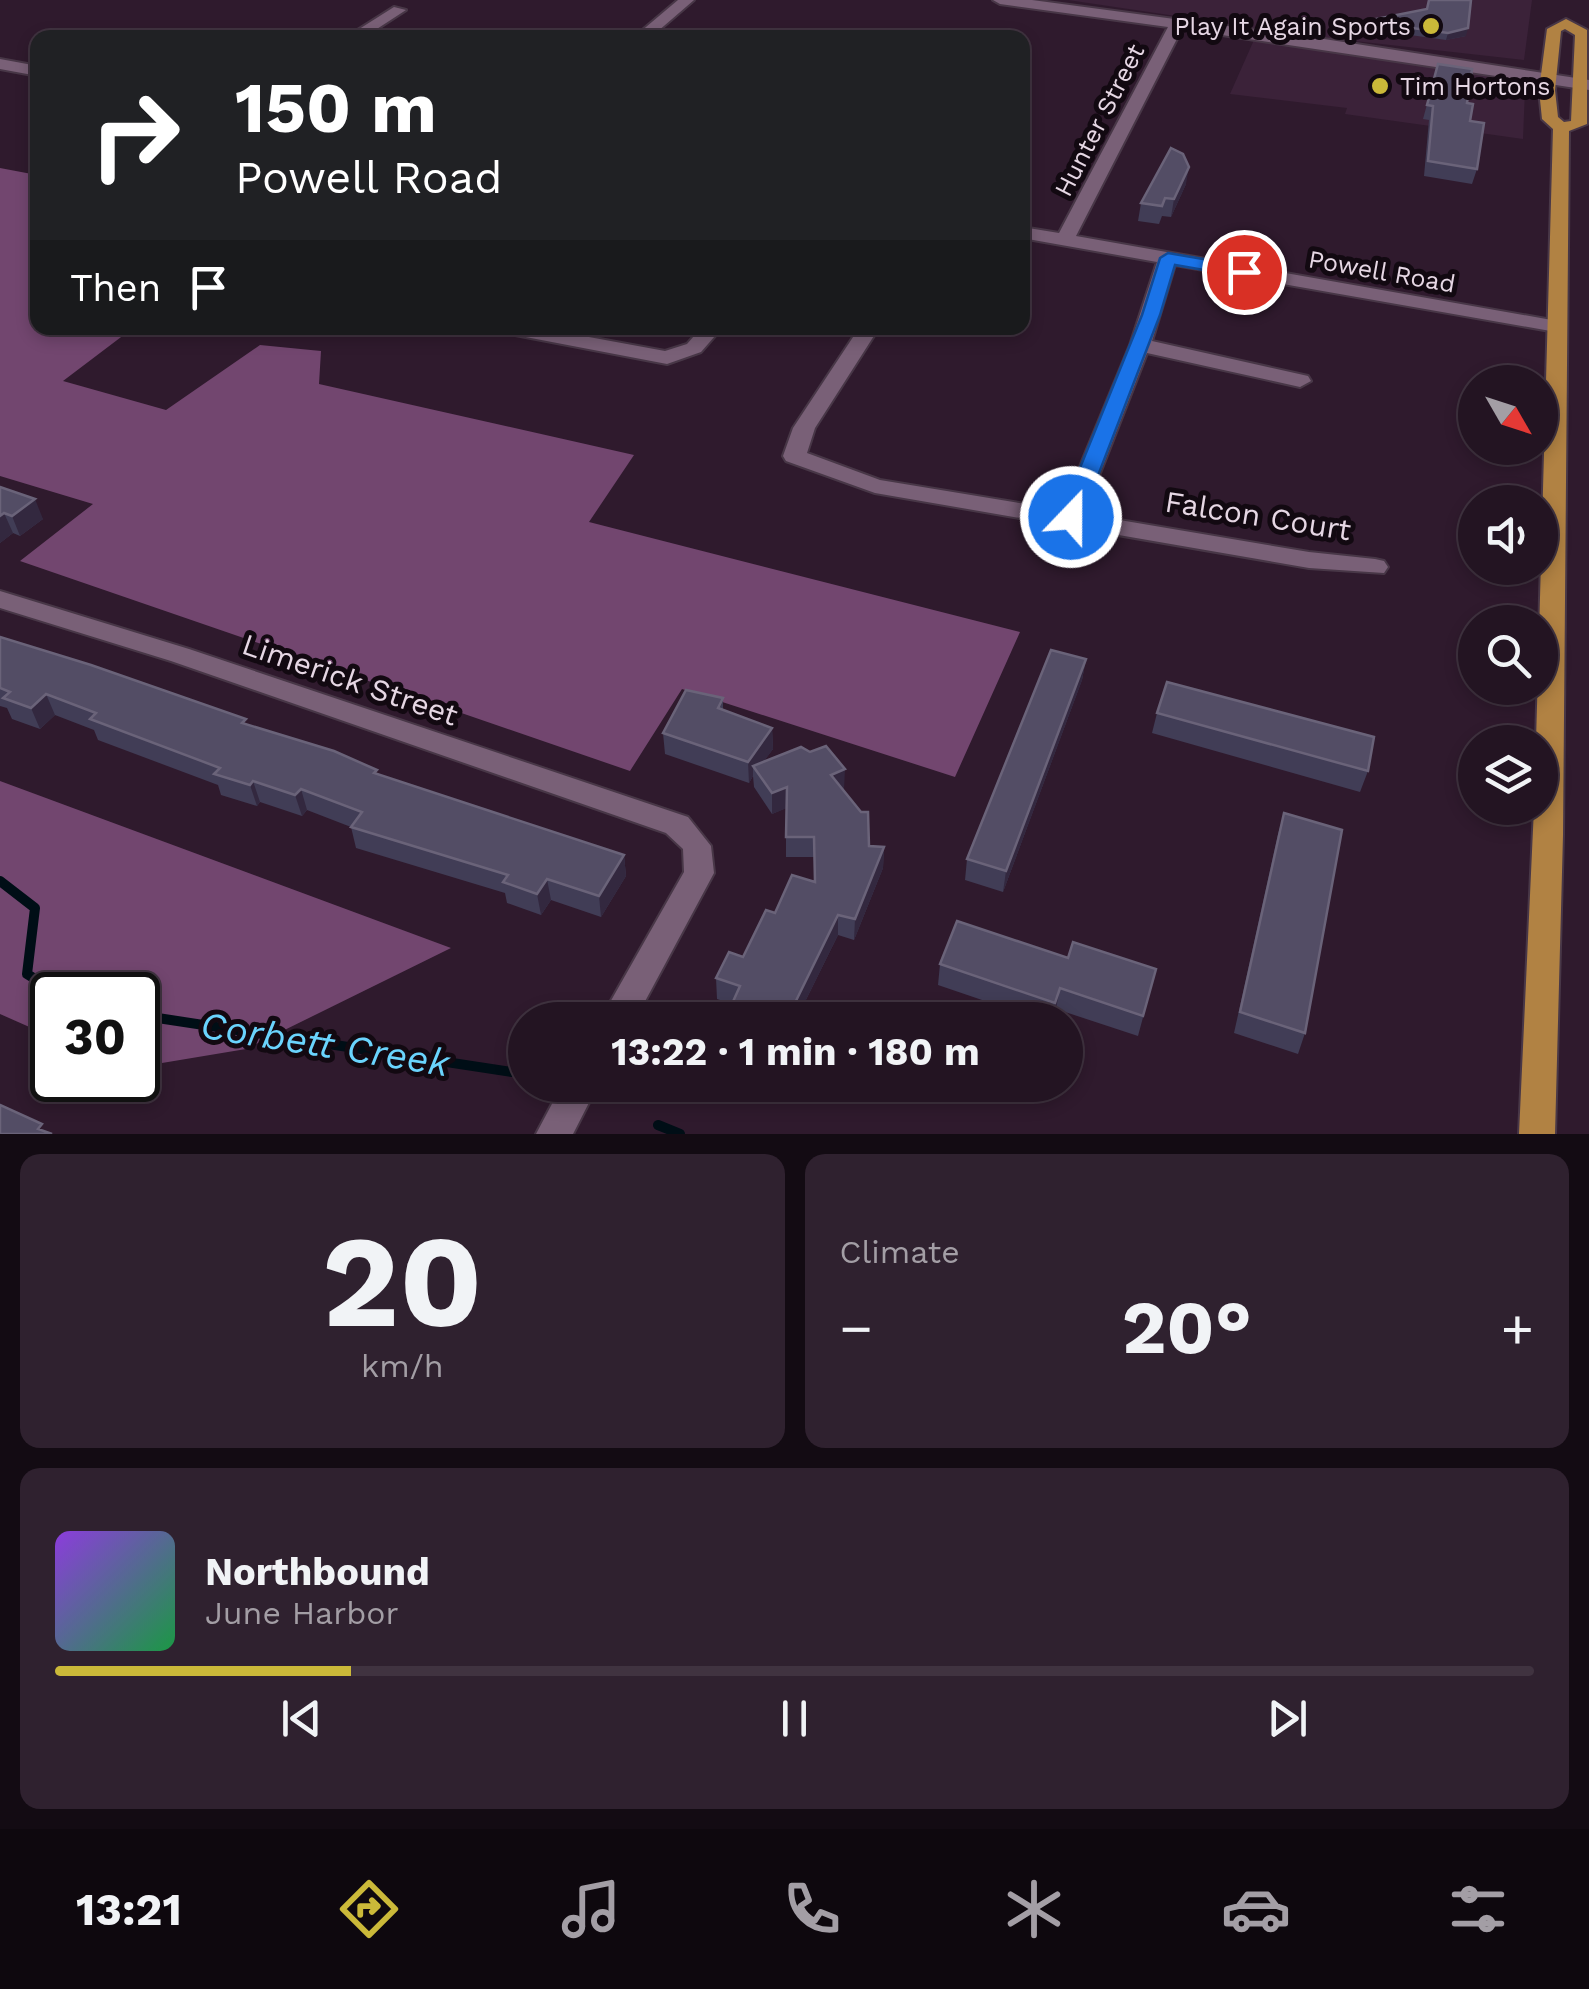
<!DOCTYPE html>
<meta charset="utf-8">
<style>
:root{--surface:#231422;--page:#2f212f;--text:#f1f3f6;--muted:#a39ea5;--line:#403340;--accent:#cbb939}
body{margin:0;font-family:"Work Sans",sans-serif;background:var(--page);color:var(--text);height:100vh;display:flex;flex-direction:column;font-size:38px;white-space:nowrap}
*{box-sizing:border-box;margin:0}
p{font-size:32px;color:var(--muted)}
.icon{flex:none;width:55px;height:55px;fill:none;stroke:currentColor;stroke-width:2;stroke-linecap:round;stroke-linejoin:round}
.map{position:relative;height:1134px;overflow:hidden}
.side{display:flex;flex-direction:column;gap:20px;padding:20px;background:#130b13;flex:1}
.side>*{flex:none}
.hud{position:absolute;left:30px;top:30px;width:1000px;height:305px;border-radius:20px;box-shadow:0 5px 15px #0003,0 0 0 2px var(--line);background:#202124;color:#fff;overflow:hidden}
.needle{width:65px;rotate:129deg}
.tools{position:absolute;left:1458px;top:365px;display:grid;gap:20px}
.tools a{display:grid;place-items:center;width:100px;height:100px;border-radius:50%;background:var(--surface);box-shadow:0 5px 15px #0003,0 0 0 2px var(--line);font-size:50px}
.speed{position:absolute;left:30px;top:972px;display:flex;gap:20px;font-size:50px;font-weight:700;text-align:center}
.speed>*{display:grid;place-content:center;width:130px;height:130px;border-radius:50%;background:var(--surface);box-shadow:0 5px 15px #0003,0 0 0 2px var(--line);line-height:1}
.speed .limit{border:5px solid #111;border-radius:15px;background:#fff;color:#111}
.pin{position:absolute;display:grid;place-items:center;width:85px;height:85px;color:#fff;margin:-42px;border:5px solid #fff;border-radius:50%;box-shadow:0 2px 10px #0007}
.me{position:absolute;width:110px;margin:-55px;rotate:22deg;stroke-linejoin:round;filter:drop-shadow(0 0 8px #0008)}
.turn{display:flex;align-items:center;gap:35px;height:210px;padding:0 40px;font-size:45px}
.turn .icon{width:130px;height:130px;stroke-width:2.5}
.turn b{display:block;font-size:70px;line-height:85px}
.then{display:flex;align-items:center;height:95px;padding:0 40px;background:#0003;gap:20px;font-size:38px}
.big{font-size:75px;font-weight:700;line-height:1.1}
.side .widget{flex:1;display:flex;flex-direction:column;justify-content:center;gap:15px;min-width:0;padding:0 35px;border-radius:20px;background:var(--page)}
.side .dial{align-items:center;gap:0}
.dial b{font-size:130px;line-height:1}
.song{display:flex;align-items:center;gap:30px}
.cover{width:120px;height:120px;border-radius:15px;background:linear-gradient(135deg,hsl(270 70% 55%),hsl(140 70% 35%))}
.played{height:10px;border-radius:5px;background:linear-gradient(90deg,var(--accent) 20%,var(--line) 20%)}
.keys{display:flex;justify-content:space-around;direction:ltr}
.heat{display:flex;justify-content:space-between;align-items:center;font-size:55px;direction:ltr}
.side .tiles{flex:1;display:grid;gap:20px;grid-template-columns:1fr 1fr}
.widget:last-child{grid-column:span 2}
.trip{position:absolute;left:508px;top:1002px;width:575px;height:100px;border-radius:50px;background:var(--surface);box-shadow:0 5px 15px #0003,0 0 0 2px var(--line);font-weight:700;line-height:100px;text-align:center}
.tabs{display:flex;height:160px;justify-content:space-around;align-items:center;background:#0e080e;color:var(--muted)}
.tabs .icon{width:70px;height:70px}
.tabs .on{color:var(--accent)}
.tabs b{font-size:45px;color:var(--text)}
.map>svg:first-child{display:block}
.built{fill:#3b2239}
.forest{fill:#72466f}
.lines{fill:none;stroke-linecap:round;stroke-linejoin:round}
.stream{stroke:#000e16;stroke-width:10}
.minor-casing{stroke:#483747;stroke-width:4}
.major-casing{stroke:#483747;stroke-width:4}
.minor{fill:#796077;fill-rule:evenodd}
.major{fill:#b18243;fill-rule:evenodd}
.wall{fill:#413d56}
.shaded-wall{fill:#33283f}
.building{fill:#534d65;stroke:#6a6379;stroke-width:2.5}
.route{fill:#1a73e8;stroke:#114b97;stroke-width:2.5}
.poi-dot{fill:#cbb939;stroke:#120911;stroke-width:4}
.labels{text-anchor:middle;stroke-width:10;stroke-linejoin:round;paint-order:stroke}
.far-poi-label{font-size:25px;fill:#e6d7e4;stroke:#120911;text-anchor:end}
.far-street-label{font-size:25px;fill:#e6d7e4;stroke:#120911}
.street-label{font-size:30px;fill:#e6d7e4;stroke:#120911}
.near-water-label{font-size:38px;font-style:italic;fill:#6ad4fd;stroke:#120911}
</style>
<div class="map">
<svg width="1589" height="1134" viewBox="0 0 1589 1134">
<rect width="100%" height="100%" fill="#2f1a2d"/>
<path class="built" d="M 1068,0 L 1532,0 L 1524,60 L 1310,36 Z
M 1254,40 L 1505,79 L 1525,89 L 1523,139 L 1345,114 L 1347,108 L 1230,94 Z"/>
<path class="forest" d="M 0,168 L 37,175 L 38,328 L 133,328 L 63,381 L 166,410 L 260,345 L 321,351 L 319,384 L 634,455 L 589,522 L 1020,632 L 955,777 L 682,689 L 630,771 L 20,561 L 93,504 L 0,476 Z
M 0,781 L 451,948 L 246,1049 L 138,1067 L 138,995 L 52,995 L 52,1037 L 0,1014 Z"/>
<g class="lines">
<path class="stream" d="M 0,881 L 35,908 L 27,974 L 61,995
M 138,1015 L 512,1072
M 658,1125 L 680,1134"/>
<defs>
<path id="minor" d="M 678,0 L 694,0 L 650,38 L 633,38 Z
M 993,0 L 1032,0 L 1324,39 L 1589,80 L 1589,90 L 1182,29 L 1076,236 L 1563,322 L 1566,326 L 1556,332 L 1175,265 L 1152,341 L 1308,376 L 1311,381 L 1300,387 L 1147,353 L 1084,514 L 1309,552 L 1375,559 L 1384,561 L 1388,567 L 1384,573 L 1309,568 L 875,493 L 786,461 L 783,456 L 793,428 L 859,328 L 879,328 L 815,428 L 807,453 L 880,480 L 1062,510 L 1130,345 L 1157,262 L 1022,238 L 1022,227 L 1059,233 L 1168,27 L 1000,4 Z
M 394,7 L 406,10 L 363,38 L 345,38 Z
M 0,59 L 38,66 L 38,76 L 0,69 Z
M 500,328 L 540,328 L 665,351 L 687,344 L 701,328 L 722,328 L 701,352 L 667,364 L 510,334 Z
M 0,591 L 189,649 L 688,817 L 711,846 L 714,873 L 635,1020 L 600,1020 L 684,872 L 683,849 L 666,833 L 171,661 L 0,608 Z
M 562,1085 L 598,1085 L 573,1134 L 536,1134 Z"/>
<path id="major" d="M 1566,19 L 1587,30 L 1587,124 L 1569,131 L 1563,835 L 1555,1134 L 1519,1134 L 1534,808 L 1540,808 L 1540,742 L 1536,742 L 1553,129 L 1542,119 L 1539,90 L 1547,29 ZM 1565,29 L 1575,35 L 1571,121 L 1564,122 L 1558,117 L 1555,90 L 1561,31 Z"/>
</defs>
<use href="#minor" class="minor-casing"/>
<use href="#major" class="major-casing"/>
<use href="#minor" class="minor"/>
<use href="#major" class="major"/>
</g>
<path class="wall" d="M 1376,19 L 1466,36 L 1446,40 L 1374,30 Z
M 1438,64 L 1467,103 L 1477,169 L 1472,184 L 1424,176 L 1429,120 L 1423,119 Z
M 1186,184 L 1171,217 L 1162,216 L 1159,224 L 1138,221 L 1141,203 Z
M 0,487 L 43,519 L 20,536 L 13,533 L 0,543 Z
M 0,637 L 248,725 L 378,775 L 624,855 L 626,876 L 601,917 L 551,900 L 541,915 L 507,903 L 505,893 L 356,848 L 351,827 L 307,810 L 302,816 L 260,802 L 257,806 L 221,795 L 218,785 L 98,740 L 94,730 L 55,715 L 40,729 L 12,719 L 7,708 L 0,706 Z
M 1086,659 L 1082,680 L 1003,892 L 965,880 L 967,859 Z
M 723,698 L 723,710 L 772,728 L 773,749 L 763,762 L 843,790 L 869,846 L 884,847 L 883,868 L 854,940 L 838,935 L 796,1020 L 731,1020 L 732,1004 L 717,999 L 716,978 L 743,957 L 775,913 L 814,882 L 814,857 L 786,857 L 786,808 L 772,814 L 754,787 L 753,776 L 749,783 L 665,754 L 663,733 Z
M 1157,713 L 1368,771 L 1360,792 L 1152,733 Z
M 1284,813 L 1305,1033 L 1298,1054 L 1234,1033 L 1278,834 Z
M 1068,958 L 1156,969 L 1138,1036 L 1056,1009 L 1052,1020 L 1041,1020 L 938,985 L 940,964 Z"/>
<path class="shaded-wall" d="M 1468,28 L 1466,36 L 1446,40 L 1448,33 Z
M 1189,167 L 1186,184 L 1171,217 L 1174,199 Z
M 35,499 L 43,519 L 20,536 L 12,516 Z
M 4,513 L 13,533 L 0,543 L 0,516 Z
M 1086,659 L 1082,680 L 1003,892 L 1006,871 Z
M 46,694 L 55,715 L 40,729 L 31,708 Z
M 772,728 L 773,749 L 757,771 L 753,766 L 753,776 L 749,783 L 748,762 Z
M 845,769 L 844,790 L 831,775 Z
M 253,781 L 260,802 L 257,806 L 250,785 Z
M 787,787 L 787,808 L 772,814 L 772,793 Z
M 301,789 L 307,810 L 302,816 L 295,795 Z
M 884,847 L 883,868 L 854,940 L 855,919 Z
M 624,855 L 626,876 L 601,917 L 599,896 Z
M 547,879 L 551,900 L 541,915 L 537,894 Z
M 838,915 L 838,935 L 796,1020 L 792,1020 L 792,1009 Z
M 1060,988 L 1056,1009 L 1052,1020 L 1055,1003 Z
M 774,1003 L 774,1020 L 767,1020 L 767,1018 Z"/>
<path class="building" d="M 1429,0 L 1471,0 L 1468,28 L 1448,33 L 1376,23 L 1376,19 L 1427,9 Z
M 1438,64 L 1472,69 L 1467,103 L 1473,104 L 1470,121 L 1484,123 L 1477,169 L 1428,161 L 1433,106 L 1427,105 Z
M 1171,148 L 1183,154 L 1189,167 L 1174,199 L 1165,198 L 1162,206 L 1141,203 Z
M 0,487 L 35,499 L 12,516 L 4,513 L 0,516 Z
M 0,637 L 91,665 L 246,719 L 242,723 L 334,751 L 377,770 L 374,773 L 624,855 L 599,896 L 547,879 L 537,894 L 503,882 L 508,875 L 351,827 L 362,812 L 301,789 L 295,795 L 253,781 L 250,785 L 214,774 L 220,768 L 90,719 L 96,713 L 46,694 L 31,708 L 3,698 L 10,692 L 0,688 Z
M 1051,650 L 1086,659 L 1006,871 L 967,859 Z
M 1167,682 L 1374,737 L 1368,771 L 1157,713 Z
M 686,690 L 723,698 L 718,708 L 772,728 L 748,762 L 663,733 Z
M 826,746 L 845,769 L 831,775 L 861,812 L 868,812 L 869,846 L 884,847 L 855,919 L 838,915 L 792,1009 L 774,1003 L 767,1018 L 731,1006 L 740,986 L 716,978 L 729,952 L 743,957 L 766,910 L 775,913 L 792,875 L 815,882 L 814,837 L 786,837 L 787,787 L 772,793 L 753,766 L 801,747 L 810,752 Z
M 1284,813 L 1342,830 L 1305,1033 L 1240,1012 Z
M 957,921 L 1068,958 L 1073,942 L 1156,969 L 1143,1016 L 1060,988 L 1055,1003 L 940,964 Z
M 0,1105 L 42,1124 L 38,1129 L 52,1134 L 0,1134 Z"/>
<path class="route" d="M 1168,253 L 1244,266 L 1253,272 L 1244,277 L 1175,265 L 1160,315 L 1082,517 L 1079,522 L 1064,522 L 1060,517 L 1142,315 L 1160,258 Z"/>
<g class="poi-dot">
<circle cx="1431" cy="26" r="10"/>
<circle cx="1380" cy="86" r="10"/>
</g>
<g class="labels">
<g class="far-poi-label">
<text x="1411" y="35">Play It Again Sports</text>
<text x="1400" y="95" text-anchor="start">Tim Hortons</text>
</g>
<g class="far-street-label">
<text transform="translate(1099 120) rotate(-63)" y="9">Hunter Street</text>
<text transform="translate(1382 271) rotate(10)" y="9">Powell Road</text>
</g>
<g class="street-label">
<text transform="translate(1258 516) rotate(9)" y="10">Falcon Court</text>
<text transform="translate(350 680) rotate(19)" y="10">Limerick Street</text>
</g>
<g class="near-water-label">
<text transform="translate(325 1044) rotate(9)" y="13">Corbett Creek</text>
</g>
</g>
</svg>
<div class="tools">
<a><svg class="needle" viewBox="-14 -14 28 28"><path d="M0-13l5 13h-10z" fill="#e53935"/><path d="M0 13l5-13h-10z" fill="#a39ea5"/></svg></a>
<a><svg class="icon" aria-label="sound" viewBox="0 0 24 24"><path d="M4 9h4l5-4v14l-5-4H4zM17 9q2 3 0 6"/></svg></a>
<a><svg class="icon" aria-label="search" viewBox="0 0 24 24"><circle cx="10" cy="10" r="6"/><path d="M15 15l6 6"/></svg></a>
<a><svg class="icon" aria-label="layers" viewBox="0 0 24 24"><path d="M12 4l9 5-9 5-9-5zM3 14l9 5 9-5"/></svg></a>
</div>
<div class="speed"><div class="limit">30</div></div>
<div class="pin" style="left:1244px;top:272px;background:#d93025"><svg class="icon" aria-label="arrive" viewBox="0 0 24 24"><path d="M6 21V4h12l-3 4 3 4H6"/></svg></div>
<svg class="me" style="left:1071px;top:517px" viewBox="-20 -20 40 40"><circle r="17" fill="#1a73e8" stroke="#fff" stroke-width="3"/><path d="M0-11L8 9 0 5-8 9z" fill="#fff"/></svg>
<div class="trip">13:22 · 1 min · 180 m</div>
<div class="hud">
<div class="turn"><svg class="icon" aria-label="right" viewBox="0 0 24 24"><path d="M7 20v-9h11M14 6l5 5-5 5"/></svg><div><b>150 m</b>Powell Road</div></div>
<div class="then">Then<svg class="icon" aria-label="arrive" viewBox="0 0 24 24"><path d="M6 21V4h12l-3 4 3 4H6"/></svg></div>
</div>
</div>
<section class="side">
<div class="tiles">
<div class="widget dial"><b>20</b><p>km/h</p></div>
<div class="widget"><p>Climate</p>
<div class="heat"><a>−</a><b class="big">20°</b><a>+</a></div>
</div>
<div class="widget">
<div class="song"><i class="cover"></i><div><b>Northbound</b><p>June Harbor</p></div></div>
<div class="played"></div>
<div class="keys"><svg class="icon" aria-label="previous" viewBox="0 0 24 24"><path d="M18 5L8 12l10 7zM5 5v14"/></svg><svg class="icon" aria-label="pause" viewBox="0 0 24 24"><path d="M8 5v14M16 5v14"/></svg><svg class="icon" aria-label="next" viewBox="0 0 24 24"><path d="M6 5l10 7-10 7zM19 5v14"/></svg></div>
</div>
</div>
</section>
<nav class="tabs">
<b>13:21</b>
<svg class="icon on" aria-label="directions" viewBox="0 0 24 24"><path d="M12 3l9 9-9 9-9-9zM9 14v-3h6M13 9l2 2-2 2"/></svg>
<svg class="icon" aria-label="music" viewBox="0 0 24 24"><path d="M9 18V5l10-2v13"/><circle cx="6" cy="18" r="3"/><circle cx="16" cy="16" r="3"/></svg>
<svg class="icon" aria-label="phone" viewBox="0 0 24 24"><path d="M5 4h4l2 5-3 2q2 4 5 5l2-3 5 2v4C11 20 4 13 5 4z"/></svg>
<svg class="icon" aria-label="climate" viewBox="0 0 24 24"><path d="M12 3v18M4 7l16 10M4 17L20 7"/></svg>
<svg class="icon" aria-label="car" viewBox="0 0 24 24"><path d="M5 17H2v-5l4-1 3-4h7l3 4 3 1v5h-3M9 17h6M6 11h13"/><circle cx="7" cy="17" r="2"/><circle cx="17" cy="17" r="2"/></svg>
<svg class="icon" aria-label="filters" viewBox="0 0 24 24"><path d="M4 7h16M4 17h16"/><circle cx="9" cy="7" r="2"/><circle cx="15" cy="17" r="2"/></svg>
</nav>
